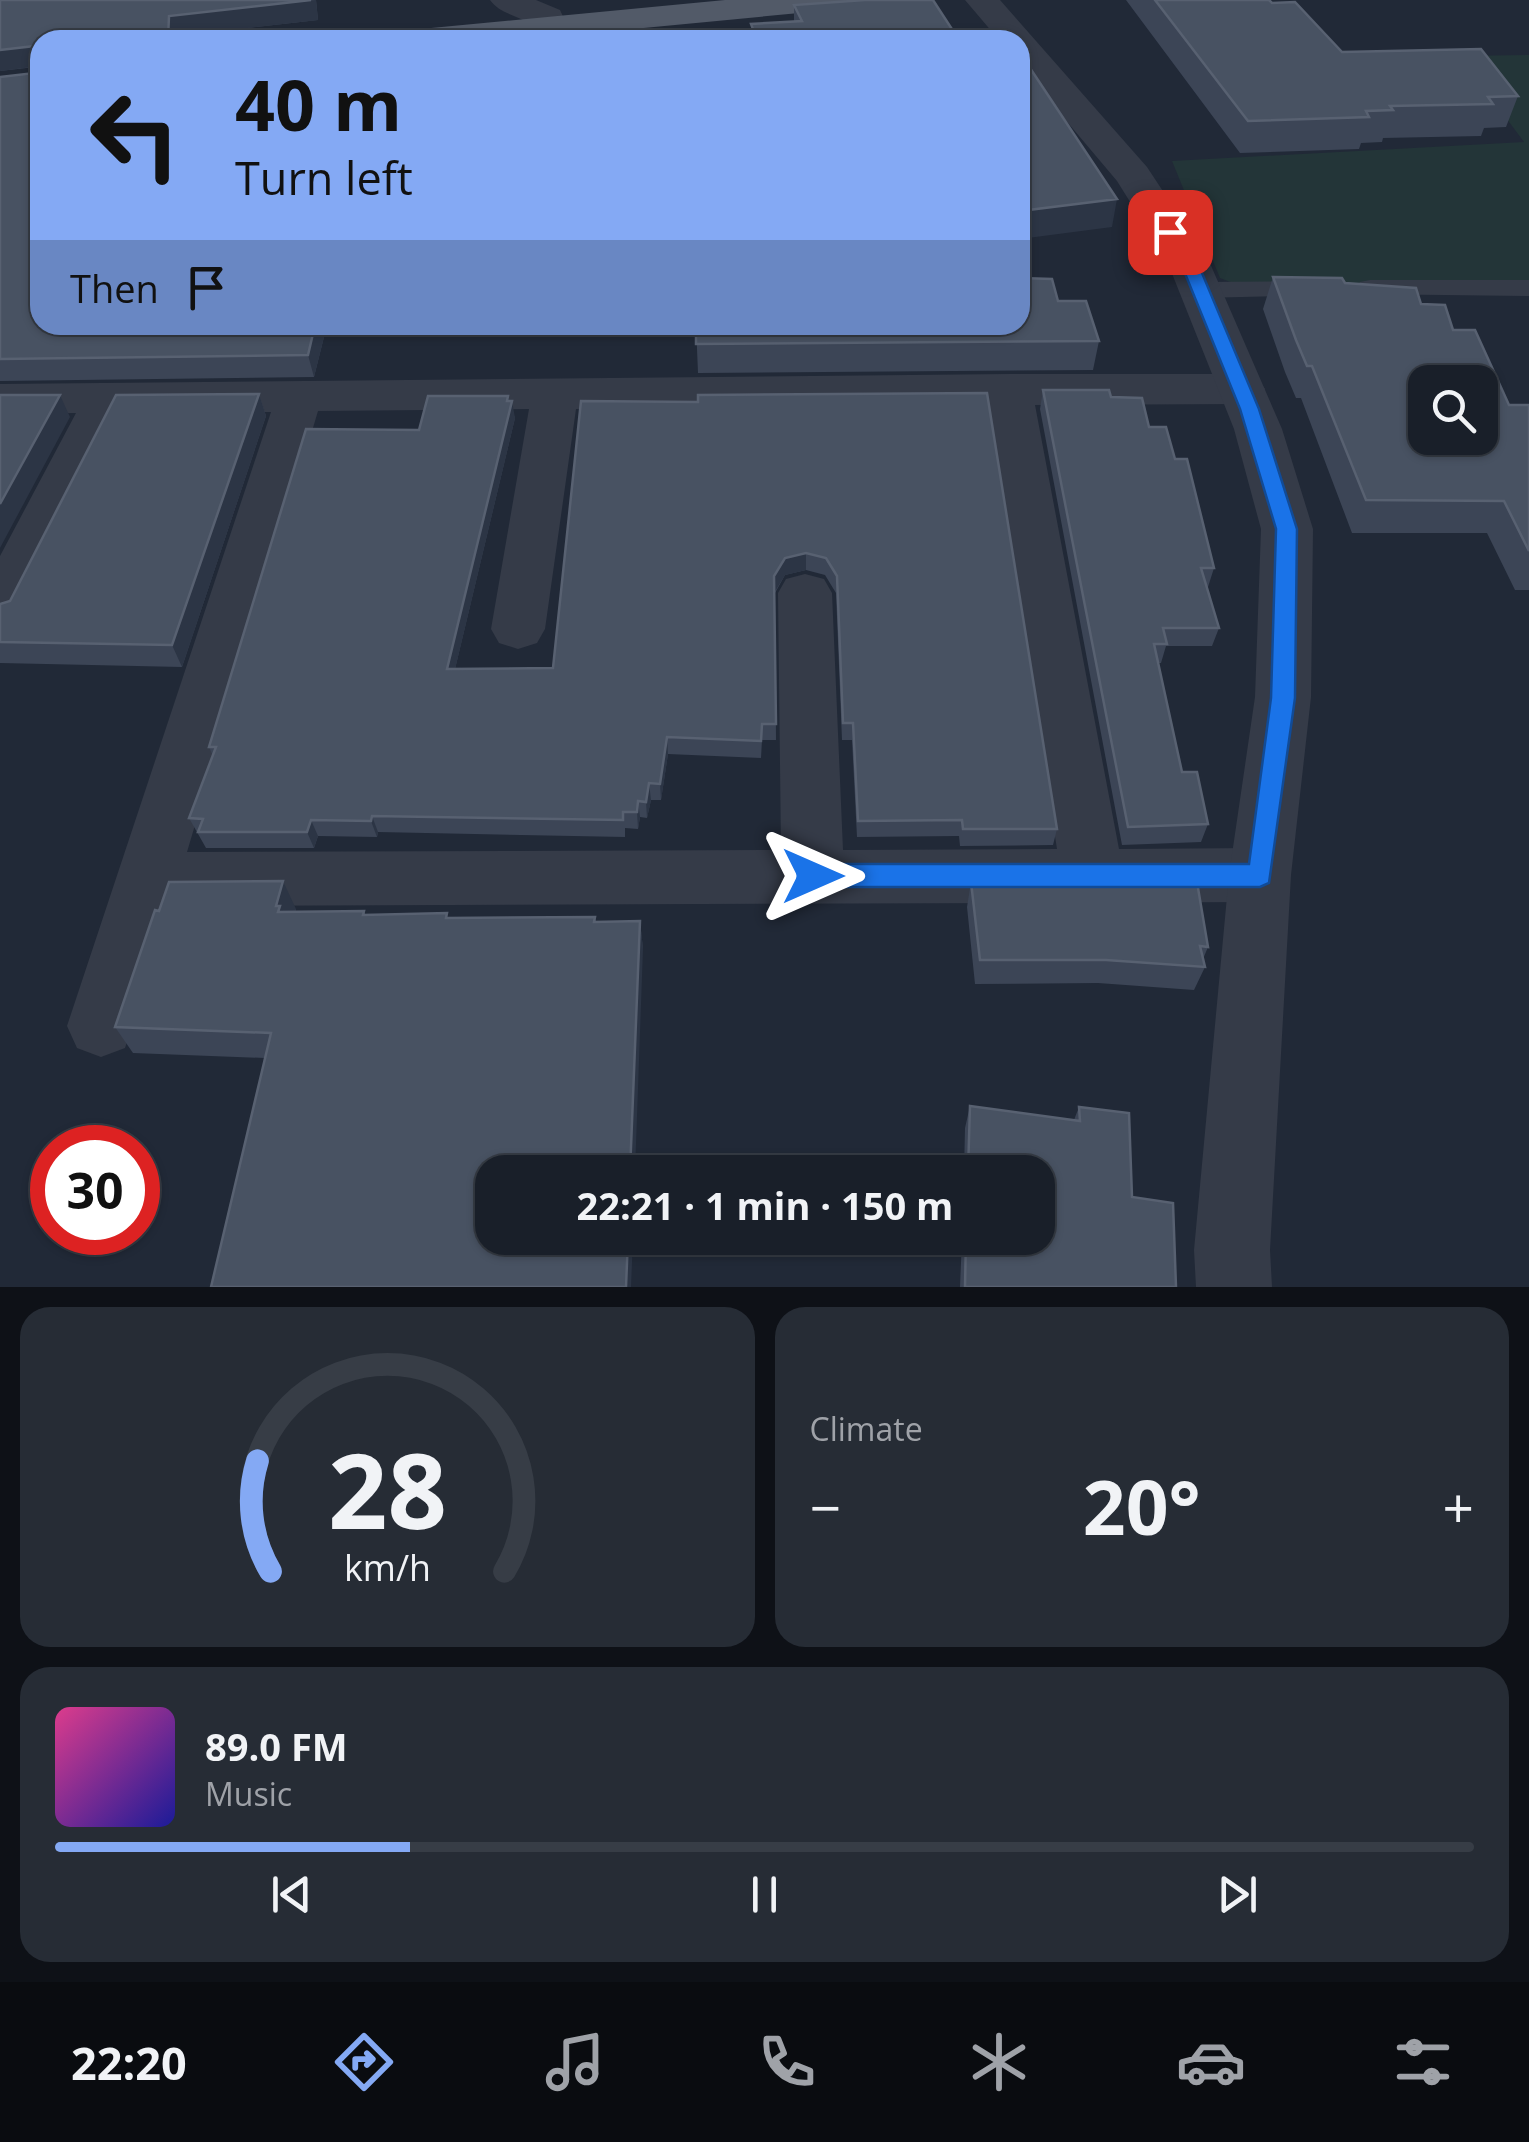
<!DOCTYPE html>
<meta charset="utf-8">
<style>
:root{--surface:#191f29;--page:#262c35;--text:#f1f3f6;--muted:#9fa2a8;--line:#373d46;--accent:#84a9f4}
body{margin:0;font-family:"Open Sans",sans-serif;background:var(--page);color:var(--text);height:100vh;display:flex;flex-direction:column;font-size:38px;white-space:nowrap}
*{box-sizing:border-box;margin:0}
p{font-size:32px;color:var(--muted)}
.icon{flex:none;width:55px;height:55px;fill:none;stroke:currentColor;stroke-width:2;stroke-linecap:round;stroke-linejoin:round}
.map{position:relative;height:1287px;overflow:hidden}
.panel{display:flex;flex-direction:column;gap:20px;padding:20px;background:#0e1117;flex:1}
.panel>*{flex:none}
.hud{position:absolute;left:30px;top:30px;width:1000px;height:305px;border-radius:30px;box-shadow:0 2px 8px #0004,0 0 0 2px var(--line);background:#84a9f4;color:#111;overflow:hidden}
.buttons{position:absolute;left:1408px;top:365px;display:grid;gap:20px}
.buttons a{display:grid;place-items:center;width:90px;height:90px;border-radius:20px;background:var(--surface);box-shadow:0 2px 8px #0004,0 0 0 2px var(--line);font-size:50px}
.speed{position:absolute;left:30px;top:1125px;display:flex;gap:20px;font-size:50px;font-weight:700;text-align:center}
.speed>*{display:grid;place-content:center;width:130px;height:130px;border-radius:50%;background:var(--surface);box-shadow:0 2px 8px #0004,0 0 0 2px var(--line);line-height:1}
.speed .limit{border:15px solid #d22;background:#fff;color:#111}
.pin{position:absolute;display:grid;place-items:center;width:85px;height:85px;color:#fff;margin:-42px;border-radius:20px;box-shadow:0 5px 15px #0006}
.me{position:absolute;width:110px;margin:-55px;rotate:90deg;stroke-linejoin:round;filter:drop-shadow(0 0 8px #0008)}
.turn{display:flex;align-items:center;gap:35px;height:210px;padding:0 40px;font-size:45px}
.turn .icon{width:130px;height:130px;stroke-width:2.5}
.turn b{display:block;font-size:70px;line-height:85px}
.then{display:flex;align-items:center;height:95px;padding:0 40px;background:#0003;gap:20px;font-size:38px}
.big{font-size:75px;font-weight:700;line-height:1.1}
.panel .widget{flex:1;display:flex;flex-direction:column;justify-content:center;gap:15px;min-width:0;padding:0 35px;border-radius:30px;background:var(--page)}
.panel .dial{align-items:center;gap:0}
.dial svg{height:260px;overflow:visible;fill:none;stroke:var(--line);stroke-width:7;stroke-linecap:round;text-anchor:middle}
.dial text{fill:var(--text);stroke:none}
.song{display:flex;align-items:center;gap:30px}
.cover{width:120px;height:120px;border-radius:15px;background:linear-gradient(135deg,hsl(330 70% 55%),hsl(240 70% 35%))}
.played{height:10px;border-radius:5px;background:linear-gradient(90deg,var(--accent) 25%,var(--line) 25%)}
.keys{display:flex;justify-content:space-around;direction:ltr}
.heat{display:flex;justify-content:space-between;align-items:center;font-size:55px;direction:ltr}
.panel .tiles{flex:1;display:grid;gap:20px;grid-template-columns:1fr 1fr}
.widget:last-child{grid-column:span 2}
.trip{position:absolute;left:475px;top:1155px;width:580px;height:100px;border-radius:30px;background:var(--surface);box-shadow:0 2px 8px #0004,0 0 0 2px var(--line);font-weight:700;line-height:100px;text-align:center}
.tab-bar{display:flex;height:160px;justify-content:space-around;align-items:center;background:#0a0c10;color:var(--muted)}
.tab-bar .icon{width:70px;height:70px}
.tab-bar .selected{color:var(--accent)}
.tab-bar b{font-size:45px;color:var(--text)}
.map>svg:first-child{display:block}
.green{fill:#233538}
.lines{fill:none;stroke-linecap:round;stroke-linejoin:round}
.service{fill:#353b48;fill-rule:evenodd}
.minor{fill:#353b48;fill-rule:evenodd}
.tertiary{fill:#353b48;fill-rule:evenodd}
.primary{fill:#525a68;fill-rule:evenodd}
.wall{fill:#3c4556}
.shaded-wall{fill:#2c3545}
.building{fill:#485262;stroke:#586171;stroke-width:2.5;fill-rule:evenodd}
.route{fill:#1a73e8;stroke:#114b97;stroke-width:2.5}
</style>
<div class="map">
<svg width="1529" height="1287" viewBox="0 0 1529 1287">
<rect width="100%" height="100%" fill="#212937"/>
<path class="green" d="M 1529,55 L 1529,285 L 1450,288 L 1233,283 L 1220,278 L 1172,161 L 1524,142 L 1460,56 Z"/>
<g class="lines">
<path class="service" d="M 1370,280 L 1529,280 L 1529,296 L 1360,294 L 1356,288 L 1360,282 Z
M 1318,281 L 1328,283 L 1332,289 L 1328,295 L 1200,298 L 1186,290 L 1200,282 Z"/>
<path class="minor" d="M 490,0 L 536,0 L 560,10 L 567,25 L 562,32 L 538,32 C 526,15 502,17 490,0 Z
M 1009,374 L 1242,374 L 1258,379 L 1265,389 L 1258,399 L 1242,404 L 1035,405 L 1119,849 L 1260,848 L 1282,856 L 1291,875 L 1282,894 L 1260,902 L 171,906 L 125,1048 L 101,1057 L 77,1048 L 67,1026 L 271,412 L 123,413 L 19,621 L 0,627 L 0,556 L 76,413 L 0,414 L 0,384 ZM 988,406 L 1057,849 L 843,850 L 832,593 L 824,579 L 805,574 L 786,579 L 778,593 L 781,850 L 187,852 L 318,411 L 529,409 L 491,629 L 499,643 L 518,649 L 537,643 L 545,629 L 576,409 Z"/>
<path class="tertiary" d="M 965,0 L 1000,0 L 1147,167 L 1209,261 L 1282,429 L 1313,529 L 1311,697 L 1291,875 L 1270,1250 L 1272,1287 L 1196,1287 L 1194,1250 L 1229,875 L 1255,697 L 1261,529 L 1234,429 L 1167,261 L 1117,181 L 1020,66 L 1020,40 L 999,40 Z"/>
<path class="primary" d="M 725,0 L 848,0 L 843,7 L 831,10 L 518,40 L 393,40 L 398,33 L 410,30 Z"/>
</g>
<path class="wall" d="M 0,0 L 316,0 L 318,20 L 175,36 L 40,40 L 40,325 L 327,325 L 314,377 L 0,381 L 0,77 L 35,73 L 35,67 L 0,71 Z
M 1126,0 L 1269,0 L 1342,52 L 1518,96 L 1506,127 L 1484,128 L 1481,136 L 1383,138 L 1382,142 L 1361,143 L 1359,149 L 1240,153 Z
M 794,5 L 959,40 L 751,40 L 751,24 L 794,21 Z
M 1273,277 L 1345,283 L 1421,304 L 1453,330 L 1509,405 L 1529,405 L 1529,590 L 1515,590 L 1487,533 L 1352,533 L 1301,398 L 1296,398 L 1285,372 L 1263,309 Z
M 1058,301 L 1099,341 L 1093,370 L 698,373 L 696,325 Z
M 1043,390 L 1111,397 L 1149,427 L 1175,459 L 1214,568 L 1208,587 L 1206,587 L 1219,628 L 1212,646 L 1166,646 L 1161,663 L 1158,663 L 1182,772 L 1208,824 L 1201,842 L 1122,845 L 1040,409 Z
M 259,394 L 266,416 L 182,667 L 0,663 L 0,604 L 10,601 Z
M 509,401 L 515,418 L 455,669 L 553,668 L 698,402 L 1057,829 L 1053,845 L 960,846 L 959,836 L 857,837 L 852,740 L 842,740 L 836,593 L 825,575 L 806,570 L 785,575 L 775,593 L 776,740 L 762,740 L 761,758 L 668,754 L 661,800 L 651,800 L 647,818 L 640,817 L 638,829 L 625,828 L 625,837 L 378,832 L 377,837 L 318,836 L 314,848 L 206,848 L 189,818 L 213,756 L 209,747 L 419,430 Z
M 971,882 L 1208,947 L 1203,959 L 1205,967 L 1194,990 L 1098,983 L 975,984 L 967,907 Z
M 296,909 L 295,912 L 364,911 L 365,915 L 448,918 L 595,917 L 596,922 L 640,921 L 643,949 L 265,1058 L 133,1053 L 115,1027 L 159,911 Z
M 970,1106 L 1074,1120 L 1079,1107 L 1132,1197 L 1176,1287 L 960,1287 L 962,1238 L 1038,1238 L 1038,1172 L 964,1172 L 965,1128 Z"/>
<path class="shaded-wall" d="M 316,0 L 318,20 L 175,36 L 175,40 L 168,40 L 169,16 Z
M 35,46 L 40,66 L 0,71 L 0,50 Z
M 1117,199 L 1112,227 L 1020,239 L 1020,211 Z
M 40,246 L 40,312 L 35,247 Z
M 315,325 L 327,325 L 314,377 L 308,355 Z
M 259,394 L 266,416 L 182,667 L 172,645 Z
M 60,395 L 70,417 L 0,548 L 0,504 Z
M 508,396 L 511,408 L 512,401 L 515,418 L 451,686 L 447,669 Z
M 806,553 L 806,570 L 785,575 L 774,593 L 774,576 L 785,558 Z
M 667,737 L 668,754 L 661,800 L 660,784 Z
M 649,783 L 651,800 L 647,818 L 646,802 Z
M 638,801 L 640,817 L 638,829 L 637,812 Z
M 372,816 L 378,832 L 377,837 L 371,821 Z
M 311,820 L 318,836 L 314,848 L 307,832 Z
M 283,881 L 296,909 L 290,928 L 276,906 Z
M 640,921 L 643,949 L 635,1172 L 630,1172 Z
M 628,1238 L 633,1238 L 631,1287 L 626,1287 Z"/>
<path class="building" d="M 0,0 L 311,0 L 169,16 L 168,40 L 40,40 L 40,246 L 35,247 L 40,325 L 315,325 L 308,355 L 0,359 L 0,77 L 35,73 L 35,46 L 0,50 Z
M 865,0 L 933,0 L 959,40 L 757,40 L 751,24 L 802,21 L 794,5 Z
M 1155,0 L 1269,0 L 1272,3 L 1295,2 L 1342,52 L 1481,49 L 1518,96 L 1488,97 L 1493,104 L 1390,106 L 1393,110 L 1366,111 L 1369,117 L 1248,121 Z
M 1024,59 L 1117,199 L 1020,211 L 1020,60 Z
M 1273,277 L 1342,278 L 1345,283 L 1416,288 L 1421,304 L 1445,305 L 1453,330 L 1475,330 L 1509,405 L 1529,405 L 1529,551 L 1504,501 L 1366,500 L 1312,366 L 1307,366 L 1296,340 ZM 1425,382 L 1480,382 L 1480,438 L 1425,438 Z
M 1020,278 L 1052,279 L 1058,301 L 1086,301 L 1099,341 L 696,344 L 696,325 L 1020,325 Z
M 1043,390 L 1109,390 L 1111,397 L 1142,398 L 1149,427 L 1166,427 L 1175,459 L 1187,459 L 1214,568 L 1201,568 L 1219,628 L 1163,628 L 1167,644 L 1154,644 L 1182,772 L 1197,772 L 1208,824 L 1128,827 Z
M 987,393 L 1057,829 L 963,829 L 962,820 L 858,821 L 853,723 L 843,723 L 837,576 L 826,558 L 806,553 L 785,558 L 774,576 L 776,724 L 762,724 L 761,741 L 667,737 L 660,784 L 649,783 L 646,802 L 638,801 L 637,812 L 623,812 L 623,820 L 372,816 L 371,821 L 311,820 L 307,832 L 198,832 L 203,819 L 189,818 L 216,747 L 209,747 L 306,429 L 419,430 L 428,396 L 508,396 L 507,401 L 512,401 L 447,669 L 553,668 L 581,401 L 698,402 L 698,395 Z
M 259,394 L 172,645 L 0,642 L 0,604 L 10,601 L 116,395 Z
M 0,395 L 60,395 L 0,504 Z
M 283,881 L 276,906 L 280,906 L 278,912 L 364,911 L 363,915 L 447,913 L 446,918 L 595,917 L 594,922 L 640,921 L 630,1172 L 492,1172 L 492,1238 L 628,1238 L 626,1287 L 211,1287 L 271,1033 L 115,1027 L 155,910 L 159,911 L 169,882 Z
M 971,882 L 1197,882 L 1208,947 L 1200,946 L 1205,967 L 1106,960 L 980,960 Z
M 970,1106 L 1080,1121 L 1079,1107 L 1129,1113 L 1132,1197 L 1173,1203 L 1176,1287 L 965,1287 L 966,1238 L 1038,1238 L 1038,1172 L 968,1172 Z"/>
<path class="route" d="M 1170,227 L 1176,229 L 1197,261 L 1259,409 L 1297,529 L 1295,698 L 1269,883 L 1260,887 L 813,887 L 804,883 L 800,876 L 804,868 L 813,864 L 1249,864 L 1271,698 L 1276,529 L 1240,409 L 1180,261 L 1161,232 Z"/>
</svg>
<div class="buttons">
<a><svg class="icon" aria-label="search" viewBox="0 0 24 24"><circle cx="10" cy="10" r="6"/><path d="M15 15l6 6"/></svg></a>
</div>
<div class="speed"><div class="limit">30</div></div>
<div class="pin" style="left:1170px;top:232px;background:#d93025"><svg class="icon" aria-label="arrive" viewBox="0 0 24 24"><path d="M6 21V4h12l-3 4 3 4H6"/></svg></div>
<svg class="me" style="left:813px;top:876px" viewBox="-20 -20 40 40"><path d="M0-17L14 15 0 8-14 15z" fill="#1a73e8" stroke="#fff" stroke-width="4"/></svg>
<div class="trip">22:21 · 1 min · 150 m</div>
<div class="hud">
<div class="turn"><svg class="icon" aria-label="left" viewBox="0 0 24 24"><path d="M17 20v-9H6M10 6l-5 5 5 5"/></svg><div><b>40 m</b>Turn left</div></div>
<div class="then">Then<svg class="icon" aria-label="arrive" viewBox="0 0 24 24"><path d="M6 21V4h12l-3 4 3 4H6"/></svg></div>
</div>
</div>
<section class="panel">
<div class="tiles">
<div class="widget dial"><svg viewBox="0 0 100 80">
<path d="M14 69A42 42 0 1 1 86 69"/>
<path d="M14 69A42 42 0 0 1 10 35" stroke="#84a9f4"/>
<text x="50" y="56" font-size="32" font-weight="700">28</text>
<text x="50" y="72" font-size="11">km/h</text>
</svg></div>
<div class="widget"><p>Climate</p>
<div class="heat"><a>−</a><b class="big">20°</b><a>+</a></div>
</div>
<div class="widget">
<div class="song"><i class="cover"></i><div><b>89.0 FM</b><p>Music</p></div></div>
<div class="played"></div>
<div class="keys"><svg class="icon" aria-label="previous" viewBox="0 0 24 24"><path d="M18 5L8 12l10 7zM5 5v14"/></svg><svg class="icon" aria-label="pause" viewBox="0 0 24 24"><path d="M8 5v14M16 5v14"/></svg><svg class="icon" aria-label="next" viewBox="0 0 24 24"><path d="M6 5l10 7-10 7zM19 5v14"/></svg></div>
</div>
</div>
</section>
<nav class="tab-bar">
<b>22:20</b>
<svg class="icon selected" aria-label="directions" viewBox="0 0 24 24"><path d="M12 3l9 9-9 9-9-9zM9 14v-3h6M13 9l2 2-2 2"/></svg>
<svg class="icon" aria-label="music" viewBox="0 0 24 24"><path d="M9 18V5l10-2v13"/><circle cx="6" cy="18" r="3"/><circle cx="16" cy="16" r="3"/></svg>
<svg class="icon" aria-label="phone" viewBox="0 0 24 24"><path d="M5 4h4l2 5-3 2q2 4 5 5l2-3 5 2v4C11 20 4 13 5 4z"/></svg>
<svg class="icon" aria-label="climate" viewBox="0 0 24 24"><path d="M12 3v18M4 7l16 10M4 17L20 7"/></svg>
<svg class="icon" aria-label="car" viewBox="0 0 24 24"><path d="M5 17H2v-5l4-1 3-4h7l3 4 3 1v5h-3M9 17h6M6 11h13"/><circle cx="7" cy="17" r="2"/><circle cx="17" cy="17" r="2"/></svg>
<svg class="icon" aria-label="filters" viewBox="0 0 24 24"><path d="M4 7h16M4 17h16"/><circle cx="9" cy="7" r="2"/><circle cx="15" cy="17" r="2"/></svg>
</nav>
